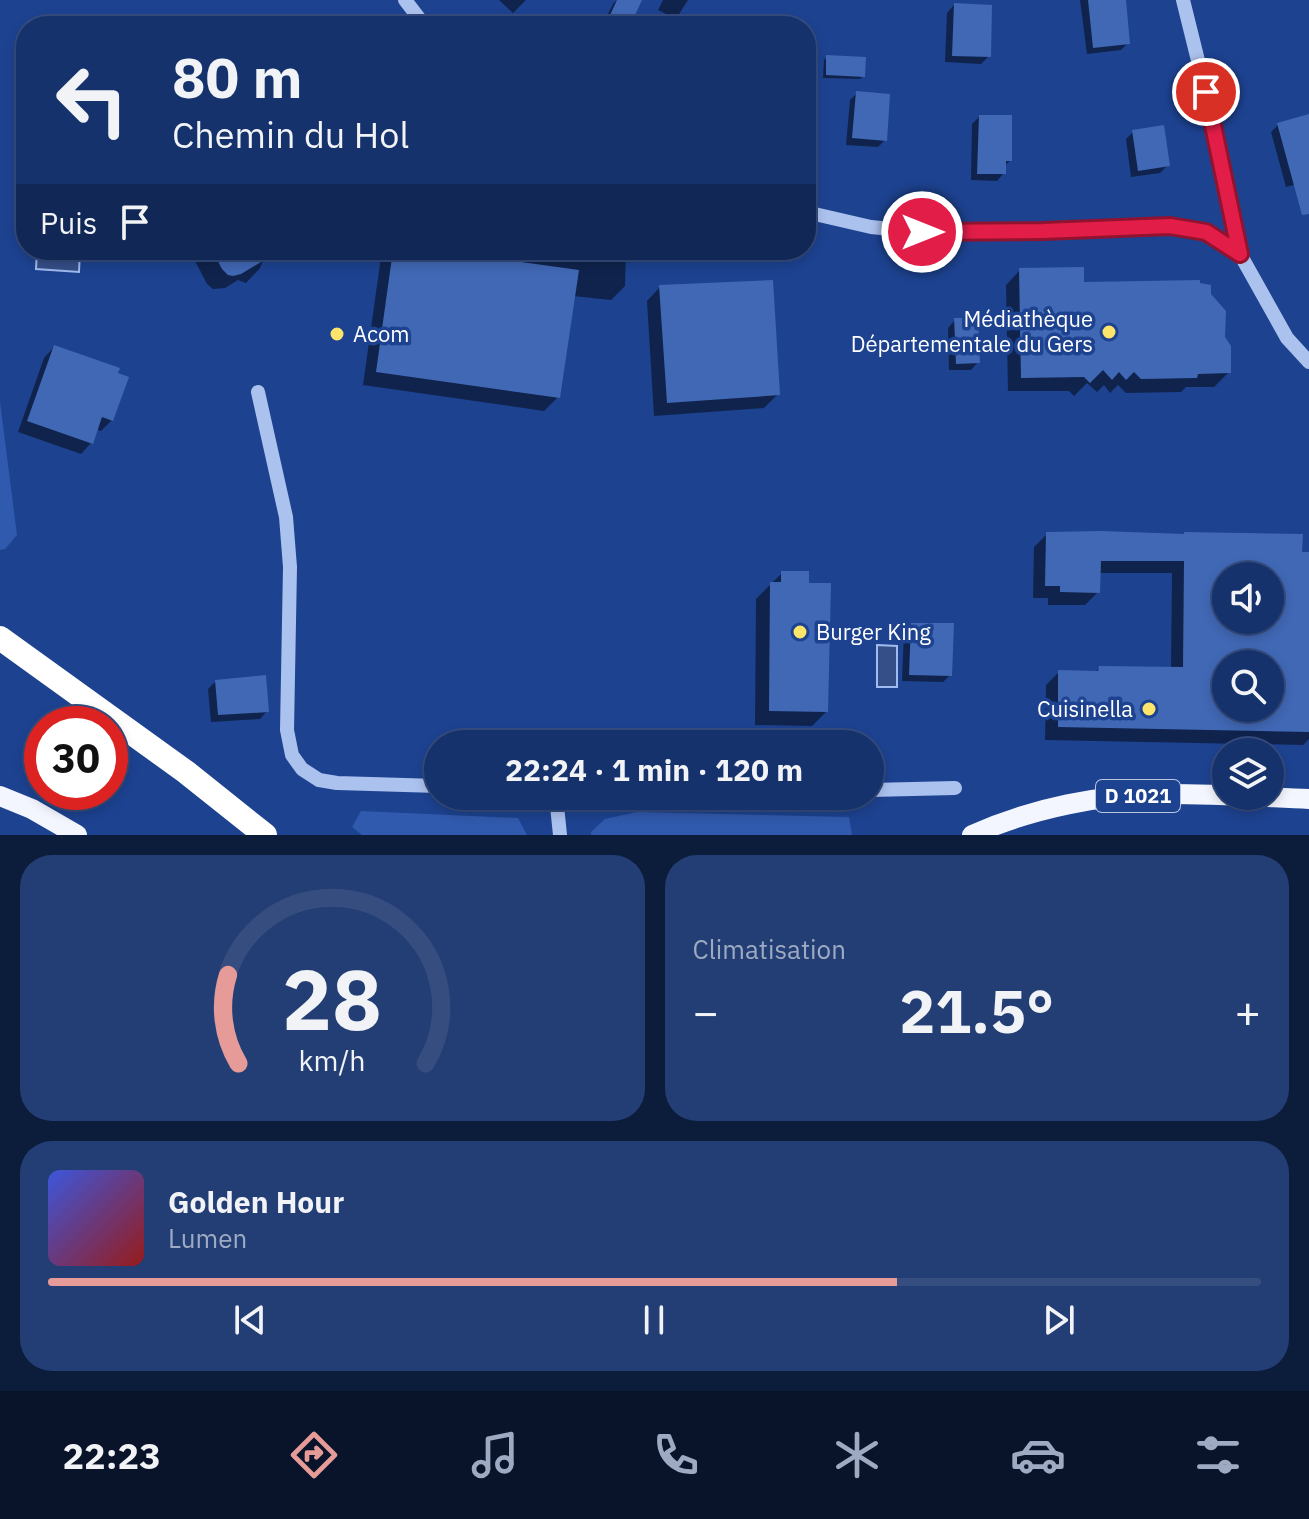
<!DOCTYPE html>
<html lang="fr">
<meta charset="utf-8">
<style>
:root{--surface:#16326c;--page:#233e74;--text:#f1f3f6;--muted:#9eaac2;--line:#354d7f;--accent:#e69b98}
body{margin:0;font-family:"IBM Plex Sans",sans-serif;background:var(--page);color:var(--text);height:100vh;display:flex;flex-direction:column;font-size:30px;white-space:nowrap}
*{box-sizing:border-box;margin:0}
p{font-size:26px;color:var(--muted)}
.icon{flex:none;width:44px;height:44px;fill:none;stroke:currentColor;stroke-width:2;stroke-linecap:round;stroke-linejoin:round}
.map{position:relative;height:835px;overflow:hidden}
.drawer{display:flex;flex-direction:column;gap:20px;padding:20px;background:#0c1c3b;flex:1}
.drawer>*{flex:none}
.banner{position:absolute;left:16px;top:16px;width:800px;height:244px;border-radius:32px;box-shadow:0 4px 12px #0003,0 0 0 2px var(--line);background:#16326c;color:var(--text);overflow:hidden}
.tools{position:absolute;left:1212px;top:562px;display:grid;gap:16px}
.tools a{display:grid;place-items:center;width:72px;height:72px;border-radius:50%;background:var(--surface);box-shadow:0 4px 12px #0003,0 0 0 2px var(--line);font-size:40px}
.speed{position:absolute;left:24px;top:706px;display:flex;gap:16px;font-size:40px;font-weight:700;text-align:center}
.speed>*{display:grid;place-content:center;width:104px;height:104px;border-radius:50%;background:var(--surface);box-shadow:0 4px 12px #0003,0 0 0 2px var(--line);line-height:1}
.speed .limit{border:12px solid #d22;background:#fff;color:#111}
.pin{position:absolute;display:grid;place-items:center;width:68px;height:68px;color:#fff;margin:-34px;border:4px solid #fff;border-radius:50%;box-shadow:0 2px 8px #0007}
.me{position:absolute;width:88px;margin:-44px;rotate:90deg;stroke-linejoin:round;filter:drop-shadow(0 0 6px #0008)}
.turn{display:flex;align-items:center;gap:28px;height:168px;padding:0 24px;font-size:36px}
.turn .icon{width:104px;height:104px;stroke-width:2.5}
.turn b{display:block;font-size:56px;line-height:68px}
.then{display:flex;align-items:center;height:76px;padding:0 24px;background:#0003;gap:16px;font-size:30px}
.big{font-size:60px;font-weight:700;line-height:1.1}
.drawer .widget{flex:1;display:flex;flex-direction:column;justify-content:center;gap:12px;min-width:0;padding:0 28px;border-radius:32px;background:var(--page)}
.drawer .dial{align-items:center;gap:0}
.dial svg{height:208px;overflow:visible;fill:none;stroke:var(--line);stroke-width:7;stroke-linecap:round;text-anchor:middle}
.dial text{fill:var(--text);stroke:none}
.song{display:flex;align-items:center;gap:24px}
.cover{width:96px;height:96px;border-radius:12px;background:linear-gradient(135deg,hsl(230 70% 55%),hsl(0 70% 35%))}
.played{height:8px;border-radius:4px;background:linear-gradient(90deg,var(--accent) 70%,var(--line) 70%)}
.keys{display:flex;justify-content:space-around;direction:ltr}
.heat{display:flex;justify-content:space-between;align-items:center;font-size:44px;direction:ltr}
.drawer .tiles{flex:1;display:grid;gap:20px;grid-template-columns:1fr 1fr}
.widget:last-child{grid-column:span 2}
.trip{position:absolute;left:424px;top:730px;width:460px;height:80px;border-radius:40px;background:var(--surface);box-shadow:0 4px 12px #0003,0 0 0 2px var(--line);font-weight:700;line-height:80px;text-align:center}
.menu{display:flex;height:128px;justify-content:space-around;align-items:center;background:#09142b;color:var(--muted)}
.menu .icon{width:56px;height:56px}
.menu .selected{color:var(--accent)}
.menu b{font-size:36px;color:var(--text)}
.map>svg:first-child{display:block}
.green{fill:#305aad}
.water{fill:#354f89;stroke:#9fbbef;stroke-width:2}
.shadow{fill:#0007;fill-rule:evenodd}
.building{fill:#4168b5;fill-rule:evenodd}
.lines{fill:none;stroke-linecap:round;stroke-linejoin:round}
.minor{stroke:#acc2ee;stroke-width:14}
.major{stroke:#f3f6ff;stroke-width:20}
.highway{stroke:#fff;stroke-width:24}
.route-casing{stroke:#92132f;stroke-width:20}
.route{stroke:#e11d48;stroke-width:14}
.poi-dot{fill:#fde46a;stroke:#1d4290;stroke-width:3}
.labels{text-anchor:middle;stroke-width:7;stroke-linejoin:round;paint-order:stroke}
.shield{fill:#1d4290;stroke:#bbc6de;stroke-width:2}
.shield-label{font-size:20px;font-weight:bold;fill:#fff}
.poi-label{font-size:22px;fill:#fff;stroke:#1d4290;text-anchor:end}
</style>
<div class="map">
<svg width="1309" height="835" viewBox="0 0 1309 835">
<rect width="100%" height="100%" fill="#1d4290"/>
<path class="green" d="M 0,402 L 17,535 L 5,549 L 0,550 Z
M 361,811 L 518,818 L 527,835 L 362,835 L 352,827 Z
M 637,812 L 849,817 L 852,835 L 591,835 L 591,832 L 605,819 Z"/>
<path class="water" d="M 37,250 L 80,250 L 79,272 L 36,269 Z
M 877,645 L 897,646 L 897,687 L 877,687 Z"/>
<path class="shadow" d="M 499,0 L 526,0 L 513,13 Z
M 617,0 L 627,0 L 628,26 L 602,26 L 613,4 Z
M 663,0 L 688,0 L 676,19 L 658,10 Z
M 1080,0 L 1123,0 L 1128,43 L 1121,50 L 1087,54 Z
M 954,5 L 989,56 L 981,64 L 945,62 L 947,13 Z
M 827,57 L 863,76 L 860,79 L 823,78 L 824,60 Z
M 857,93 L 885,140 L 878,147 L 846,145 L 850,100 Z
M 1309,116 L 1309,181 L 1286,187 L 1271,132 L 1278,125 Z
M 979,117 L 1010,161 L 1004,166 L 1004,173 L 997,181 L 971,180 L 972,124 Z
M 1133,132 L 1168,165 L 1160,173 L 1131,177 L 1126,139 Z
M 199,250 L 267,250 L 260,268 L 246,283 L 238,280 L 225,288 L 213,289 L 207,284 L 195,261 Z
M 382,250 L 626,250 L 625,286 L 611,300 L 573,296 L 558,397 L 544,411 L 363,385 Z
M 1020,270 L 1082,284 L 1209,295 L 1223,338 L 1229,372 L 1214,387 L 1186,387 L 1181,392 L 1126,393 L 1118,385 L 1110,393 L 1104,385 L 1097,392 L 1087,383 L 1074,396 L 1069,391 L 1008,391 L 1006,285 Z
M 660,287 L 778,394 L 764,408 L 654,416 L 647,301 Z
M 955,320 L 978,362 L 971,370 L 949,370 L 948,328 Z
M 54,347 L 112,420 L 101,431 L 96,429 L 91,443 L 81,454 L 18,432 L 44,358 Z
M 1047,534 L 1309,554 L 1309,739 L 1303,745 L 1045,740 L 1046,685 L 1059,672 L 1095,673 L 1099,668 L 1171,669 L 1172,573 L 1099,573 L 1098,592 L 1085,605 L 1048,605 L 1048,598 L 1033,598 L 1034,547 ZM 1226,576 L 1270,576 L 1270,620 L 1226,620 ZM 1226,664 L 1270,664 L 1270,708 L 1226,708 Z
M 782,573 L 826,712 L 812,726 L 755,725 L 756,599 Z
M 912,625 L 950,675 L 943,682 L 902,681 L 904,632 Z
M 215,682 L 267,711 L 260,719 L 211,722 L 208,689 Z"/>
<path class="building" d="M 617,0 L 642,0 L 630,26 L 605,26 Z
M 1088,0 L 1126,0 L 1130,44 L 1093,48 Z
M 954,3 L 992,5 L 991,57 L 952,56 Z
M 826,55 L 866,57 L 865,77 L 826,75 Z
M 856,91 L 890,94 L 887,141 L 852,138 Z
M 1309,114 L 1309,214 L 1302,215 L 1277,123 Z
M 979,115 L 1012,115 L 1012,161 L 1006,161 L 1006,174 L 977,174 Z
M 1164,125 L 1170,166 L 1138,171 L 1132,130 Z
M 212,250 L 281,250 L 241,274 L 233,276 L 228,275 L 222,269 Z
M 393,250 L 439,250 L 458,253 L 459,250 L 516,250 L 514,261 L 579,270 L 560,398 L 376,372 Z
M 1084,267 L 1084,282 L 1200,280 L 1200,283 L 1211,285 L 1211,294 L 1226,311 L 1225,337 L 1231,346 L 1231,373 L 1198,374 L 1197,378 L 1141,379 L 1134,372 L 1126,380 L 1119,372 L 1112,380 L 1103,370 L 1090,383 L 1084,377 L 1021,378 L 1019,268 Z
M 773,280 L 780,395 L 667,403 L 659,285 Z
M 954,318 L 978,318 L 980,363 L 956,364 Z
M 54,345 L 120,368 L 118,373 L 129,377 L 113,421 L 102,417 L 93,444 L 27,421 Z
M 1101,531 L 1184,534 L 1184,532 L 1303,534 L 1302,552 L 1309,552 L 1309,732 L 1058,727 L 1058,670 L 1098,671 L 1099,666 L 1183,667 L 1184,561 L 1101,561 L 1100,593 L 1060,592 L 1060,586 L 1045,586 L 1046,532 ZM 1226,576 L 1270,576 L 1270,620 L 1226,620 ZM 1226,664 L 1270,664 L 1270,708 L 1226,708 Z
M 781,571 L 809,571 L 809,583 L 831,583 L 828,712 L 769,711 L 770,582 L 781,582 Z
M 911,623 L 954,623 L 952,676 L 909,675 Z
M 266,675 L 269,712 L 218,715 L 215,680 Z"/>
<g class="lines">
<path class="minor" d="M 405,0 L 425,26
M 1183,0 L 1212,117 L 1240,254
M 806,212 L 871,227 L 922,232 L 1043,231 L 1170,226 L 1206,232 L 1240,254 L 1287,338 L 1309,362
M 258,392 L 286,517 L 290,567 L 287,730 L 292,755 L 302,769 L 319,780 L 337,783 L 438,786
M 870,790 L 955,788
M 556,796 L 560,835"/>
<path class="major" d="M 0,796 L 32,809 L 77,835
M 972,835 C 1032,808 1102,794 1168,794 C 1215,794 1262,797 1309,799"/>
<path class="highway" d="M 0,638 L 186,772 L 265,835"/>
</g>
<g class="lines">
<defs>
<path id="route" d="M 922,232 L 1043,231 L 1170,226 L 1206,232 L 1240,254 L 1206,92"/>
</defs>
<use href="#route" class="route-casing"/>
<use href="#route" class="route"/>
</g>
<g class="poi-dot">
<circle cx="1109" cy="332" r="8"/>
<circle cx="337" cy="334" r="8"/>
<circle cx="800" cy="632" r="8"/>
<circle cx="1149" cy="709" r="8"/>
</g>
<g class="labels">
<rect class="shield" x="1096" y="780" width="84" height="32" rx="6"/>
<g class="shield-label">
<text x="1138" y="803">D 1021</text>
</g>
<g class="poi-label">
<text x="1093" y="327">Médiathèque<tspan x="1093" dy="25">Départementale du Gers</tspan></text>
<text x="353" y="342" text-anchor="start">Acom</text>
<text x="816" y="640" text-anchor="start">Burger King</text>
<text x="1133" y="717">Cuisinella</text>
</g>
</g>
</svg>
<div class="tools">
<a><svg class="icon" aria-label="sound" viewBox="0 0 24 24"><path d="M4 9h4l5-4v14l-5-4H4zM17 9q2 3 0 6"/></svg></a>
<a><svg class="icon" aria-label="search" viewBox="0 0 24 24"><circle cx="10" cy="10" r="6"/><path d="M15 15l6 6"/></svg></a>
<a><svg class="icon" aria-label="layers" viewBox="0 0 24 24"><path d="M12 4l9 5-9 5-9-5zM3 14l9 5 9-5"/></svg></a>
</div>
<div class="speed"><div class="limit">30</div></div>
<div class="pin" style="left:1206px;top:92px;background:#d93025"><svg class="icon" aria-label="arrive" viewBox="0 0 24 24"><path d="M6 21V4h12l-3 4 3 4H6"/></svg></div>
<svg class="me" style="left:922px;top:232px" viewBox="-20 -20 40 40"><circle r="17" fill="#e11d48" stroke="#fff" stroke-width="3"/><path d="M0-11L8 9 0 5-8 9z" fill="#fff"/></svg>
<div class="trip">22:24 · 1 min · 120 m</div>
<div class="banner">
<div class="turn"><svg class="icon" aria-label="left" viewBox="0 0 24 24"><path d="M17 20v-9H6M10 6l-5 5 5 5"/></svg><div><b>80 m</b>Chemin du Hol</div></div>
<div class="then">Puis<svg class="icon" aria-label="arrive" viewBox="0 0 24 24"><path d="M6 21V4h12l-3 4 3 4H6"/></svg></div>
</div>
</div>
<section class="drawer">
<div class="tiles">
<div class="widget dial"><svg viewBox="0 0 100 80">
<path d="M14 69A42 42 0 1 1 86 69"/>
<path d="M14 69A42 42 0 0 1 10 35" stroke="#e69b98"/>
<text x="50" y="56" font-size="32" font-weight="700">28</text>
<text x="50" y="72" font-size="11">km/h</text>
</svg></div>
<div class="widget"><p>Climatisation</p>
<div class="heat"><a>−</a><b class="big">21.5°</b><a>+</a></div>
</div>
<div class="widget">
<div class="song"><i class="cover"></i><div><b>Golden Hour</b><p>Lumen</p></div></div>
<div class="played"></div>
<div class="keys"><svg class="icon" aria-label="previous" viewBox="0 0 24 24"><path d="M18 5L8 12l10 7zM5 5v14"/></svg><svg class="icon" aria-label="pause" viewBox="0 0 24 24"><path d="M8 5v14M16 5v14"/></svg><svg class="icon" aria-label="next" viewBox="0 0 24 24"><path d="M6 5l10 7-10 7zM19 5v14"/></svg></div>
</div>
</div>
</section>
<nav class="menu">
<b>22:23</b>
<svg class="icon selected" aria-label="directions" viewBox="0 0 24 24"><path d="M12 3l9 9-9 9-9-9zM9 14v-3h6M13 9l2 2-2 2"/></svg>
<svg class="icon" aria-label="music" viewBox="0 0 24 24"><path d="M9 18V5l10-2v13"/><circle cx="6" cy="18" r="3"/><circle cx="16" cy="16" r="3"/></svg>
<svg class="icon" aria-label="phone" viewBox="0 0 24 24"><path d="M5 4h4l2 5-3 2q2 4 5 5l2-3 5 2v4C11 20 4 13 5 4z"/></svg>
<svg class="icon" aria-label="climate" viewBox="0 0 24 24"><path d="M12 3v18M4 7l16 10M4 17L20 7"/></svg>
<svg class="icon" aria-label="car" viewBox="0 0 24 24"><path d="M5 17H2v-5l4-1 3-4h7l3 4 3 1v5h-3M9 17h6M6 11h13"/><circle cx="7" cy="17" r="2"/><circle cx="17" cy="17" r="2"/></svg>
<svg class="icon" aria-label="filters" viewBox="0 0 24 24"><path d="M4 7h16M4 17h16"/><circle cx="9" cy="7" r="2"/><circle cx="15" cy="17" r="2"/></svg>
</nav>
